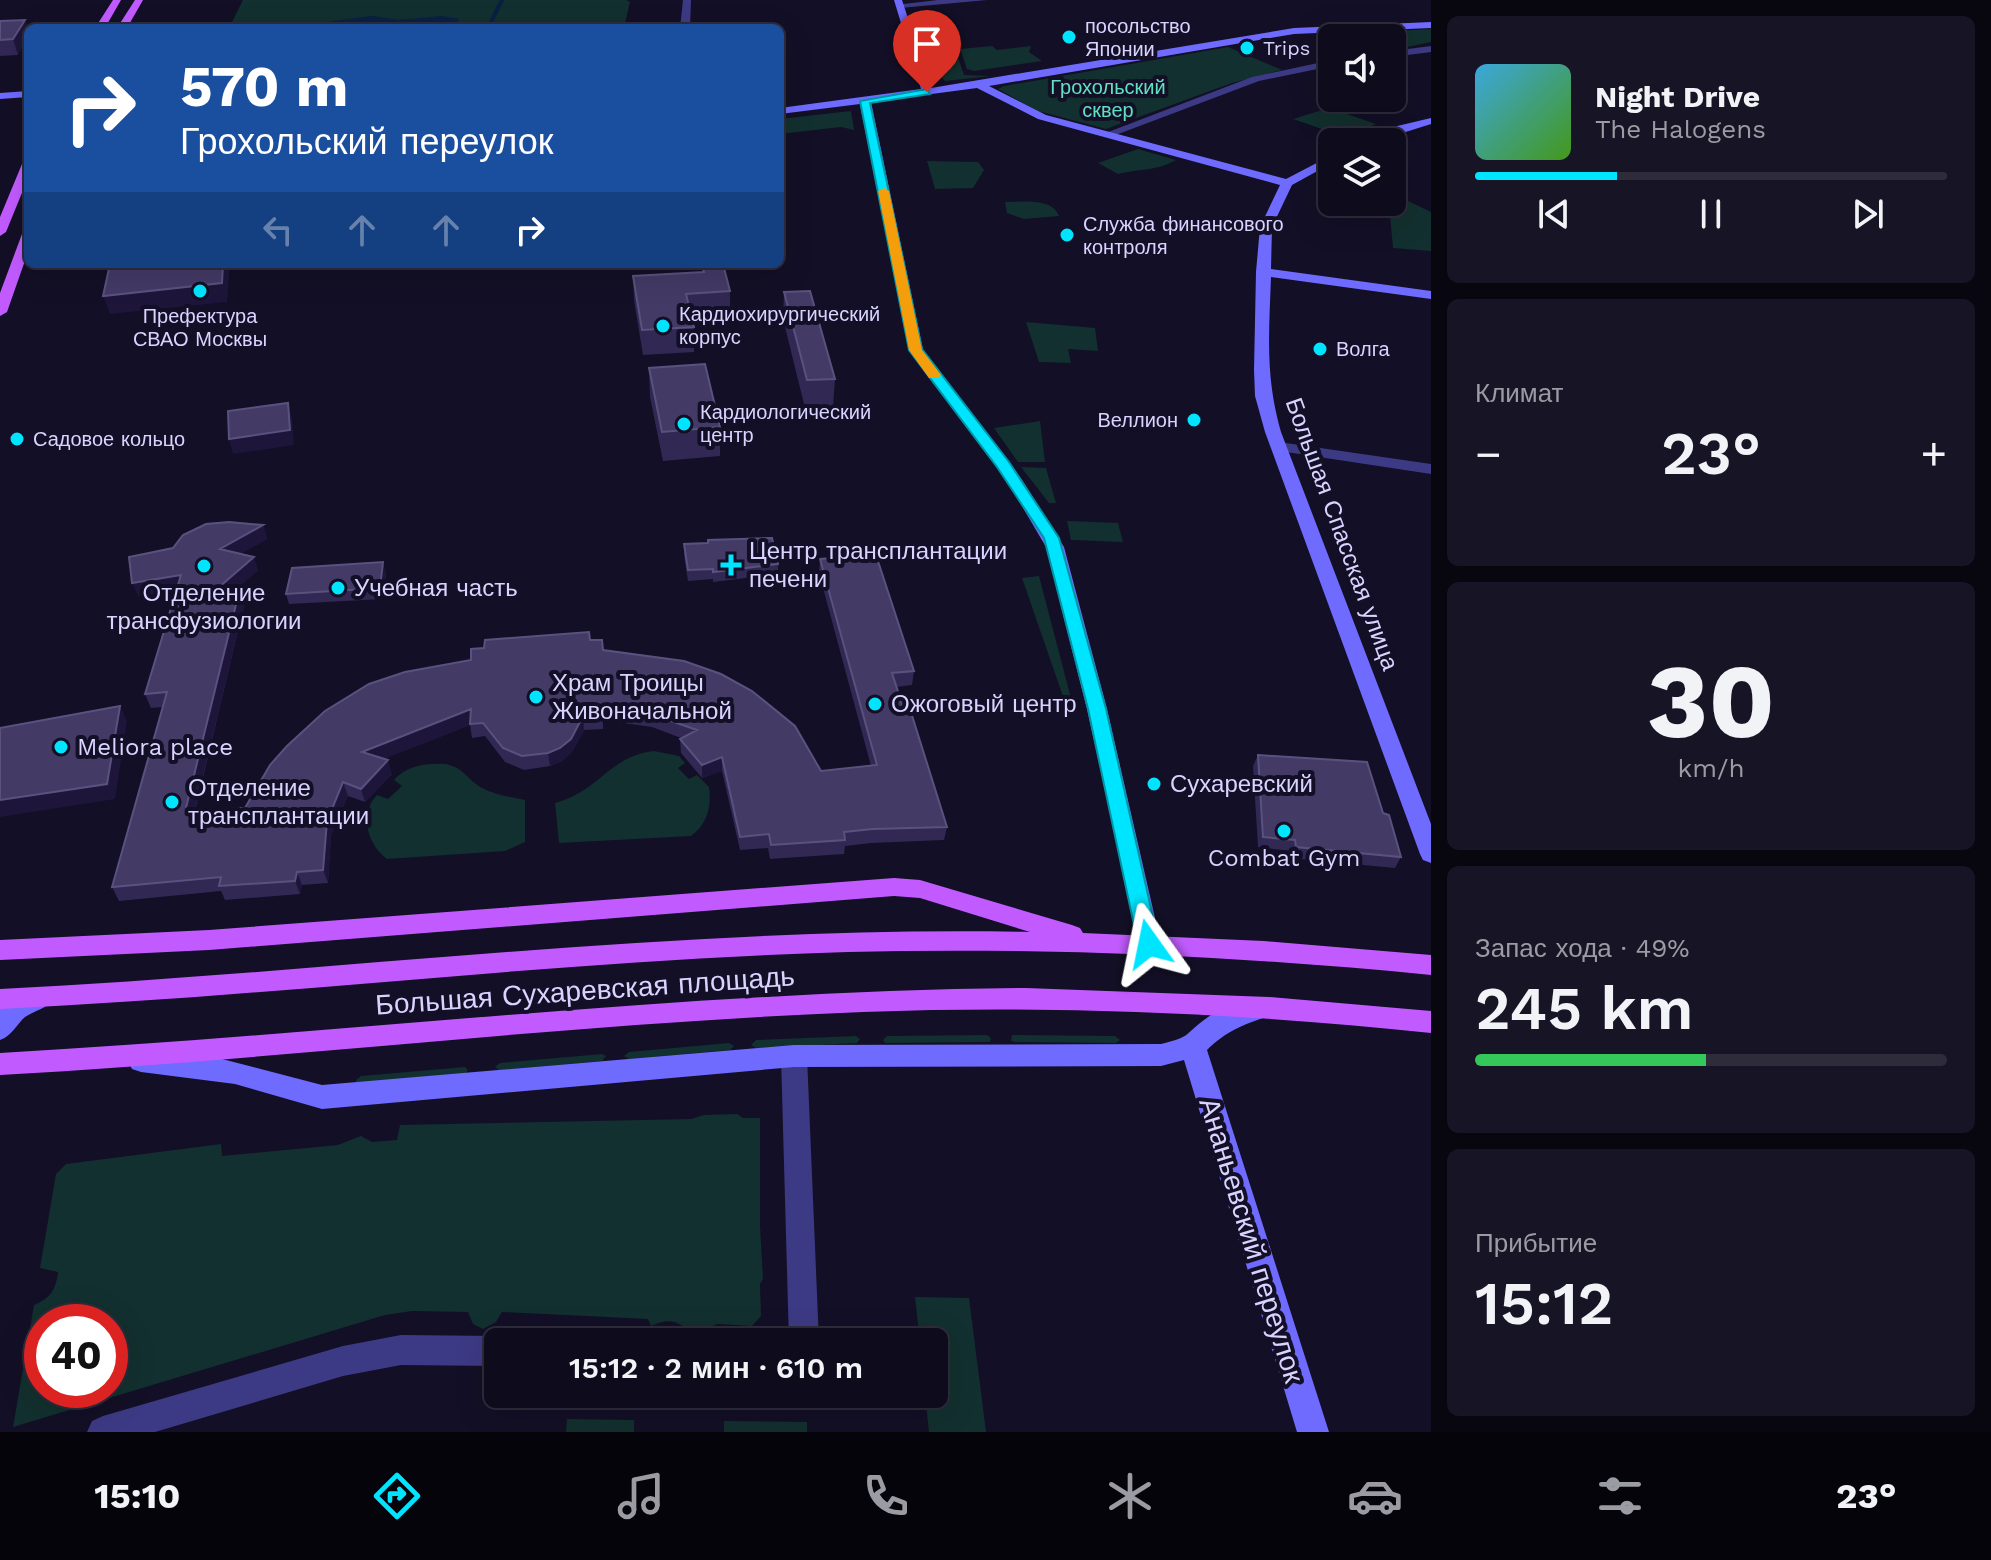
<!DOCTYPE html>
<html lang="ru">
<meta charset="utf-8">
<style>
:root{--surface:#0e0b1c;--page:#171425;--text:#f1f3f6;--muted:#9b9ba3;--line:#2e2b3b;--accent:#00e5ff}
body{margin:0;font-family:"Work Sans",sans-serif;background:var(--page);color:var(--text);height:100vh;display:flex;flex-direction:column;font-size:30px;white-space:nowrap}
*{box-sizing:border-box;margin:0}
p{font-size:26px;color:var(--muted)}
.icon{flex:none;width:44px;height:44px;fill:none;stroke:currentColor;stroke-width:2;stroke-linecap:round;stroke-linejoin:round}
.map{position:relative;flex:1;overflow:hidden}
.details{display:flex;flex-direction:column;gap:16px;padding:16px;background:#08060f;width:560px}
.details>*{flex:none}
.hud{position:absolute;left:24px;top:24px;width:760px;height:244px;border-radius:12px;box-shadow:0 8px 32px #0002,0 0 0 2px var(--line);background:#1a4fa0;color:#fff;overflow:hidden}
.buttons{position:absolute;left:1318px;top:24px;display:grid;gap:16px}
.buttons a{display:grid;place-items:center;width:88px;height:88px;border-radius:12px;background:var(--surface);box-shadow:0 8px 32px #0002,0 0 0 2px var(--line);font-size:40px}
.speed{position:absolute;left:24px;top:1304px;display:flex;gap:16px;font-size:40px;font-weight:700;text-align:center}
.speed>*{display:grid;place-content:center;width:104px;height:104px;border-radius:50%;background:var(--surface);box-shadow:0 8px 32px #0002,0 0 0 2px var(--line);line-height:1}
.speed .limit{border:12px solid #d22;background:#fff;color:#111}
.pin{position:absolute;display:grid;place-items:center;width:68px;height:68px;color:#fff;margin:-82px -34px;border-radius:50% 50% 50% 0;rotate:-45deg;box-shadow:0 0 8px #0007}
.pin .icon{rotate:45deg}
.me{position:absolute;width:88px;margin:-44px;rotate:348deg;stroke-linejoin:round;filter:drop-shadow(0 0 6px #0008)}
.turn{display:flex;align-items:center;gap:28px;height:168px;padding:0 24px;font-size:36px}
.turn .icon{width:104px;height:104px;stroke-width:2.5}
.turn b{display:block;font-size:56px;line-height:68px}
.lanes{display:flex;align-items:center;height:76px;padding:0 24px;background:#0003;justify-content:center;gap:40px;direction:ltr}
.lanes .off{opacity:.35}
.big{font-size:60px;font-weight:600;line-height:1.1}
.details .widget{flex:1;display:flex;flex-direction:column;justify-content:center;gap:12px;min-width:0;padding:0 28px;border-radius:12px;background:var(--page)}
.details .dial{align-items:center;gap:0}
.dial b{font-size:104px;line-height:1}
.song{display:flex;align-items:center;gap:24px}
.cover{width:96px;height:96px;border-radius:12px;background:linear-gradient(135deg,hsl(200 70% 55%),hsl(100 70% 35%))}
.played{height:8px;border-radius:4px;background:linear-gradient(90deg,var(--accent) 30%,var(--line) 30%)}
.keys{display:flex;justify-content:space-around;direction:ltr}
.heat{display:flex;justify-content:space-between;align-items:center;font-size:44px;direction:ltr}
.charge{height:12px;border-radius:6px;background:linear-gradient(90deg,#34c759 49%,var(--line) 0)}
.trip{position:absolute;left:484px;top:1328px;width:464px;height:80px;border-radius:12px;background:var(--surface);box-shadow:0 8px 32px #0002,0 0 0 2px var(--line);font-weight:600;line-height:80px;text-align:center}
.tabs{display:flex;height:128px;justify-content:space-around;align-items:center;background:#06040b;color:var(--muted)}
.tabs .icon{width:56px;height:56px}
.tabs .active{color:var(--accent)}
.tabs b{font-size:36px;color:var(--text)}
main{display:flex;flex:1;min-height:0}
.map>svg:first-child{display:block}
.green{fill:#12302f;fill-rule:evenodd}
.water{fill:#0a1f44}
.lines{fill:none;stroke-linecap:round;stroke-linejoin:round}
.stream{stroke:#0a1f44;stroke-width:4}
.street{fill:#3d3a85;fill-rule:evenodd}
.secondary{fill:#6f6bff;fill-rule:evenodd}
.primary{fill:#c25bff;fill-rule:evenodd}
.wall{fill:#312854}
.shaded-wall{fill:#1d163a}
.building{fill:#433a66;stroke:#5a527e;stroke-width:2}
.route{fill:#00e5ff;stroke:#0095a6;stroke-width:2}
.slow{fill:#f59e0b}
.poi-dot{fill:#00e5ff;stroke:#130f26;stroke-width:3}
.labels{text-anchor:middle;stroke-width:8;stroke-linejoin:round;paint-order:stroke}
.far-poi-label{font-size:20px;fill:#d9d4ff;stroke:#130f26;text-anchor:start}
.far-park-label{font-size:20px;fill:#5fe0c0;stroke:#130f26}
.street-label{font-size:24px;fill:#d9d4ff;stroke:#130f26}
.poi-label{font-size:24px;fill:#d9d4ff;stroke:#130f26;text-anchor:start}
.near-street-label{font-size:28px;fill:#d9d4ff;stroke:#130f26}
</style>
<main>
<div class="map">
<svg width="1431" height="1432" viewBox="0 0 1431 1432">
<rect width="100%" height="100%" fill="#130f26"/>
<path class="green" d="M 243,0 L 626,0 L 630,2 L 624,28 L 229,28 Z
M 1431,29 L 1431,42 L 1398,49 L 1392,49 L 1392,38 L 1368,38 L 1358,33 Z
M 924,39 L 953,43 L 964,75 L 991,76 L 945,81 L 940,76 Z
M 992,46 L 997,50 L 1031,46 L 1029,52 L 1042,61 L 974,71 L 967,69 L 960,49 Z
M 1228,47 L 1282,70 L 1232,83 L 1106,129 L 1038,111 L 998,89 L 1004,86 Z
M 1329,108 L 1376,124 L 1345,137 L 1293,119 Z
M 851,111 L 854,130 L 841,127 L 780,134 L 780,119 Z
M 1138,149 L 1176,160 C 1154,172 1142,168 1118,174 L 1098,163 Z
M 927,161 L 978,162 L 984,170 L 973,188 L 935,189 Z
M 1393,200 L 1406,200 L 1431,212 L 1431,251 L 1393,248 L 1389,203 Z
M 1005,202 C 1022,202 1053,198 1059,216 L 1024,219 L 1007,213 Z
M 1026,322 L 1095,328 L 1098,351 L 1068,349 L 1071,363 L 1039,362 Z
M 1040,421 L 1045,462 L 1018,462 L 994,428 Z
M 1021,467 L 1046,468 L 1056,503 L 1049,503 Z
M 1067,521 L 1118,523 L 1123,542 L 1071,540 Z
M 1039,576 L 1072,702 L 1066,705 L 1022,578 Z
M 654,751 L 679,756 L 685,763 L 678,768 L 689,779 L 697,775 L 709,787 C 712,806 707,825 691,836 L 559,843 L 555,803 C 600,791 609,756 654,751 Z
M 446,764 C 466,769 466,779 482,788 C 495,795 511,797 525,800 L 525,842 L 505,851 L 387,859 C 367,844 359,814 377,795 L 388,799 L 402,786 L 394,780 C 407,765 427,763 446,764 Z
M 987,1035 L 991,1038 L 990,1042 L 885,1043 L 883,1040 L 887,1036 Z
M 1012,1035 L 1115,1036 L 1120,1040 L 1116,1043 L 1015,1042 L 1011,1041 Z
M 856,1036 L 860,1039 L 857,1043 L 756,1048 L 751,1045 L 756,1040 Z
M 729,1043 L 734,1046 L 730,1050 L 629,1059 L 624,1056 L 629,1052 Z
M 602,1054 L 606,1056 L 602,1061 L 499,1070 L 495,1067 L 500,1063 Z
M 465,1067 L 468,1070 L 466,1073 L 356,1083 L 356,1080 L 361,1076 Z
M 737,1114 L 743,1118 L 760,1118 L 760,1226 L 763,1279 L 760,1284 L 761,1316 L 752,1326 L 718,1324 L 704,1329 L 698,1326 L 686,1328 C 672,1319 666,1320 651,1326 L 648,1319 L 502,1312 L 496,1322 L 483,1329 L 473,1324 L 468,1312 L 412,1311 L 385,1315 L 13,1427 L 34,1305 C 51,1298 56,1289 58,1272 L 40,1268 L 56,1174 L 66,1164 L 221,1144 L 222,1156 L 338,1145 L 361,1136 L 372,1142 L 397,1140 L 400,1125 L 691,1119 L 704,1115 ZM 42,1322 L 110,1322 L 110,1390 L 42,1390 Z
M 915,1297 L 969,1298 L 986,1432 L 929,1432 L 925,1394 L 934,1394 L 934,1342 L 920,1342 Z
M 567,1419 L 634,1420 L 634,1432 L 566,1432 Z
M 724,1421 L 807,1422 L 807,1432 L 724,1432 Z"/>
<path class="water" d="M 372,16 L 399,20 L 442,16 L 459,19 L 456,25 L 449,28 L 326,26 L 332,21 Z"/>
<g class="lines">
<path class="stream" d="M 488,28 L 502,0"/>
<path class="street" d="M 683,0 L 691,0 L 690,28 L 680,28 Z
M 938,0 L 987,0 L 900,8 L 895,5 Z
M 1431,46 L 1431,52 L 1392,57 L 1392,51 Z
M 1332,60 L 1332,66 L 1259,81 L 1113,136 L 1103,134 L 1252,77 Z
M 1279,442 L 1431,464 L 1431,474 L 1273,450 L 1273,444 Z
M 794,1045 L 803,1048 L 807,1056 L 819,1342 L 789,1342 L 781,1056 L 785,1048 Z
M 401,1335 L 498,1336 L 509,1342 L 498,1342 L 498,1366 L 401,1365 L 343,1376 L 155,1432 L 87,1432 L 92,1421 L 103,1416 L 343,1346 Z"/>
<path class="secondary" d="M 894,0 L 902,0 L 931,88 L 1294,28 L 1431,22 L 1431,28 L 1294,34 L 989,86 L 1046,115 L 1286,179 L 1332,155 L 1332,163 L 1292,185 L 1272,227 L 1271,269 L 1431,291 L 1431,299 L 1271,277 C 1269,334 1265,376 1281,432 L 1431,824 L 1431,863 L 1423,860 L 1420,854 L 1265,432 L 1255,396 L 1254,370 L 1256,272 L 1260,227 L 1280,185 L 1038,119 L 977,88 L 871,102 L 923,350 L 1022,480 L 1064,547 L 1107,709 L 1161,944 L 1157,951 L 1149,954 L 1141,951 L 1087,709 L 1046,547 L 1009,484 L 909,350 L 860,104 L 780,114 L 780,108 L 921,89 Z
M 28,91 L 28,97 L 0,99 L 0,93 Z
M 1431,118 L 1431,124 L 1374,142 L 1358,142 L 1393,127 Z
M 41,988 L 50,991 L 53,998 C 48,1009 35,1010 25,1017 C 16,1025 12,1036 0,1040 L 0,1009 L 14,998 Z
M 1257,998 L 1266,1001 L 1269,1009 L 1266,1017 C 1242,1025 1225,1032 1207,1050 L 1329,1432 L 1297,1432 L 1184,1060 L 1161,1066 L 794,1067 L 322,1109 L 235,1084 L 141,1072 L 132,1069 L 128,1061 L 132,1053 L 141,1050 L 222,1059 L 322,1085 L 794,1045 L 1161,1044 C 1190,1037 1183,1036 1204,1020 C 1219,1008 1239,1003 1257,998 Z"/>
<path class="primary" d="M 113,0 L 121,0 L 105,28 L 95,28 Z
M 135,0 L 143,0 L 127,28 L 117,28 Z
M 28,161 L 28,178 L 6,232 L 0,236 L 0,217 L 22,164 Z
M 28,230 L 28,252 L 7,312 L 0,316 L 0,293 L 22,234 Z
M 894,878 L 920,880 L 1072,925 L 1080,928 L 1083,933 L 1264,941 L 1431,955 L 1431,975 C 1237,956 1043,947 848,952 C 565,960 283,996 0,1009 L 0,989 C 343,972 686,925 1030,932 L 920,898 L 894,896 L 209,950 L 0,960 L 0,940 L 209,930 Z
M 1026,988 L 1269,997 L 1431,1011 L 1431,1033 C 1242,1013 1053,1005 863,1012 C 574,1023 288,1059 0,1075 L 0,1053 C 343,1034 683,991 1026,988 Z"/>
</g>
<path class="wall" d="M 25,20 L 18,55 L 0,56 L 0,21 Z
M 702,264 L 730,291 L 730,315 L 692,318 L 694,327 L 694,352 L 643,355 L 634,300 L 633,276 L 702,272 Z
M 784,292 L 835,379 L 833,407 L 805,408 L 783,319 Z
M 649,368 L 720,427 L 720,456 L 663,461 L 650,397 Z
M 263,525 L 267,539 L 240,554 L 258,570 L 233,592 L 239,592 L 244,606 L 195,811 L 245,808 L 590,640 L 603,650 L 821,771 L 871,766 L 819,573 L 820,559 L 914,671 L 912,685 L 896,687 L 903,707 L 947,827 L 944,840 L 871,843 L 845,846 L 844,854 L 770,859 L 768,848 L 740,850 L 722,771 L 702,778 L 681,753 L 680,739 L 681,738 L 652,727 L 603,720 L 603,729 L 584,730 L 572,752 L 562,761 L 550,766 L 524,770 L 505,762 L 485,736 L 472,738 L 470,725 L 383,759 L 392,774 L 365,802 L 348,796 L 331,835 L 328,883 L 302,885 L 300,894 L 225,900 L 221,891 L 119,901 L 112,887 L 163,707 L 151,708 L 145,694 L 176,590 L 138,596 L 173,548 Z
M 684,544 L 778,564 L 778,574 L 713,582 L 713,579 L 688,581 L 684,555 Z
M 386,573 L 382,599 L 289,604 L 286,594 Z
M 1258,755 L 1383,813 L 1401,857 L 1395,868 L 1290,858 L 1290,851 L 1258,847 L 1253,766 Z"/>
<path class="shaded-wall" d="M 25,20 L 28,28 L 28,39 L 18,55 L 13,39 Z
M 223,264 L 230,264 L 227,302 L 110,314 L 103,296 Z
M 288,403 L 292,418 L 294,445 L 233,454 L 229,439 Z
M 263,525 L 267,539 L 224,563 L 220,549 Z
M 254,557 L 258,570 L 216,607 L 211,594 Z
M 383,562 L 386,573 L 382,599 L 380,588 Z
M 181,575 L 186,588 L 138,596 L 132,583 Z
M 239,592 L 244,606 L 191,825 L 185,812 Z
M 120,706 L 127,721 L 115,799 L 0,817 L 0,800 Z
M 471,709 L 470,725 L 366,766 L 362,752 Z
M 583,716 L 584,730 L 572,752 L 562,761 L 550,766 L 548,753 Z
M 722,757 L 722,771 L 702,778 L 702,765 Z
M 388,760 L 392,774 L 365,802 L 361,789 Z
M 343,782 L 348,796 L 331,835 L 328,883 L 323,870 L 327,821 Z
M 297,872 L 302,885 L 300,894 L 295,881 Z"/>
<path class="building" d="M 25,20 L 13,39 L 0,40 L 0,21 Z
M 110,264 L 223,264 L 222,283 L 103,296 Z
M 702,264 L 723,264 L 730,291 L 686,294 L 694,327 L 642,330 L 633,276 L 704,272 Z
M 810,291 L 835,379 L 807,380 L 784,292 Z
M 705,364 L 720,427 L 662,432 L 649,368 Z
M 288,403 L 290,430 L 229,439 L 228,411 Z
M 229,522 L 263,525 L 220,549 L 254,557 L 211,594 L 239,592 L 185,812 L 245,808 L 270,765 L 287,746 L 325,711 L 369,684 L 405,672 L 471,660 L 471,649 L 484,648 L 485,640 L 589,632 L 590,640 L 602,640 L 603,650 L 684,661 L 721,674 L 752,691 L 795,726 L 821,771 L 877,765 L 820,559 L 876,555 L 914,671 L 892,673 L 903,707 L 909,706 L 947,827 L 873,829 L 844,832 L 845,840 L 771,845 L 769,834 L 740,837 L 722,757 L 702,765 L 680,739 L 697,730 L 651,714 L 602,707 L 602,715 L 583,716 L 571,739 L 560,748 L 548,753 L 522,756 L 503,748 L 483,723 L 470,724 L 471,709 L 362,752 L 388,760 L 361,789 L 343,782 L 327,821 L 323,870 L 297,872 L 295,881 L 219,886 L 221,877 L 112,887 L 167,692 L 145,694 L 181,575 L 132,583 L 129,557 L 173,548 L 183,535 L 206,524 Z
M 772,538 L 778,564 L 713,572 L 713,569 L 688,570 L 684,544 L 708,543 L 708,540 Z
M 383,562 L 380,588 L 286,594 L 292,568 Z
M 120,706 L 107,784 L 0,800 L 0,728 Z
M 1258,755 L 1367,762 L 1383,813 L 1389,815 L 1401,857 L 1296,847 L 1295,840 L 1263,837 Z"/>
<path class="route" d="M 927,89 L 930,94 L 870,103 L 922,349 L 1009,462 L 1059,538 L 1106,709 L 1159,944 L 1156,951 L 1149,953 L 1141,951 L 1138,944 L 1088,709 L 1044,538 L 997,467 L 909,350 L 860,101 Z"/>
<path class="slow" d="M 884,188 L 889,191 L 922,350 L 941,375 L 939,378 L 929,378 L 909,350 L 878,191 Z"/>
<g class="poi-dot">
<circle cx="1069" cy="37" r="8"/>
<circle cx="1247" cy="48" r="8"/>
<circle cx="1067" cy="235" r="8"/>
<circle cx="200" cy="291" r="8"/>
<circle cx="663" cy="326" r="8"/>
<circle cx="1320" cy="349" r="8"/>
<circle cx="1194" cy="420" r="8"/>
<circle cx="684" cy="424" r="8"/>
<circle cx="17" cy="439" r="8"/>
<path d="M727 553h8v8h8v8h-8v8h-8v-8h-8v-8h8z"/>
<circle cx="204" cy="566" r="8"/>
<circle cx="338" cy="588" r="8"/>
<circle cx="536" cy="697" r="8"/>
<circle cx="875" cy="704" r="8"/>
<circle cx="61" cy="747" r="8"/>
<circle cx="1154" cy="784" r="8"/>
<circle cx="172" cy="802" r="8"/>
<circle cx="1284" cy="831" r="8"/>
</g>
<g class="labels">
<g class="far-poi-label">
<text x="1085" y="33">посольство<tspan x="1085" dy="23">Японии</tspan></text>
<text x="1263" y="55">Trips</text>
<text x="1083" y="231">Служба финансового<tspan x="1083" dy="23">контроля</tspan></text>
<text x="679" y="321">Кардиохирургический<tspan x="679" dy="23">корпус</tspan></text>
<text x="200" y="323" text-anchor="middle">Префектура<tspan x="200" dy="23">СВАО Москвы</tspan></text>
<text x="1336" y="356">Волга</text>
<text x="700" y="419">Кардиологический<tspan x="700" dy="23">центр</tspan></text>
<text x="1178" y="427" text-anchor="end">Веллион</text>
<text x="33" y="446">Садовое кольцо</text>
</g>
<g class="far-park-label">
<text x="1108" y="94">Грохольский<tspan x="1108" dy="23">сквер</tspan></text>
</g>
<g class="street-label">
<text transform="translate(1342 534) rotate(70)" y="8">Большая Спасская улица</text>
</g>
<g class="poi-label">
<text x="749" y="559">Центр трансплантации<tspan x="749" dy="28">печени</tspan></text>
<text x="354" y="596">Учебная часть</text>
<text x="204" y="601" text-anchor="middle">Отделение<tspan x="204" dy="28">трансфузиологии</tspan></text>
<text x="552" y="691">Храм Троицы<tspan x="552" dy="28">Живоначальной</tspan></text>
<text x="891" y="712">Ожоговый центр</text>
<text x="77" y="755">Meliora place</text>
<text x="1170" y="792">Сухаревский</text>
<text x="188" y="796">Отделение<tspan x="188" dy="28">трансплантации</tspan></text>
<text x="1284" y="866" text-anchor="middle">Combat Gym</text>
</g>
<g class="near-street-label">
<text transform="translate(585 990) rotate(-4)" y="10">Большая Сухаревская площадь</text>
<text transform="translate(1252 1240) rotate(73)" y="10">Ананьевский переулок</text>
</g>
</g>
</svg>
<div class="buttons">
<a><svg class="icon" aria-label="sound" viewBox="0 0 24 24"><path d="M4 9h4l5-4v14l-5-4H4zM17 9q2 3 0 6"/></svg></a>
<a><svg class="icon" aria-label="layers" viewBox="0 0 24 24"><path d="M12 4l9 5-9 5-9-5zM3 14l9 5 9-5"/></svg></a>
</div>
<div class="speed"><div class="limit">40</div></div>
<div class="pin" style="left:927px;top:92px;background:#d93025"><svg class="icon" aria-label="arrive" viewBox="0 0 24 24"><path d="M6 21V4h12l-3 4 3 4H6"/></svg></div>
<svg class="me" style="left:1149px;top:944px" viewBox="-20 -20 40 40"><path d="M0-17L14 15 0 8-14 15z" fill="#00e5ff" stroke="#fff" stroke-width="4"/></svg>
<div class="trip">15:12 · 2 мин · 610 m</div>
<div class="hud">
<div class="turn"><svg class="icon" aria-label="right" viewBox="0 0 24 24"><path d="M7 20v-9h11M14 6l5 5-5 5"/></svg><div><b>570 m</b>Грохольский переулок</div></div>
<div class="lanes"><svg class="icon off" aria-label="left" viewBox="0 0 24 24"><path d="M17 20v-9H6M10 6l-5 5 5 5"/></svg><svg class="icon off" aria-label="ahead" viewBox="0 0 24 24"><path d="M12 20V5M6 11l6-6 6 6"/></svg><svg class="icon off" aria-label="ahead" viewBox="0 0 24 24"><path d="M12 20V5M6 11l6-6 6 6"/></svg><svg class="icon" aria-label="right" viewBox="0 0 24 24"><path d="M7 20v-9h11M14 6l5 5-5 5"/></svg></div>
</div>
</div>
<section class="details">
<div class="widget">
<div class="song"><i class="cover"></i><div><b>Night Drive</b><p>The Halogens</p></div></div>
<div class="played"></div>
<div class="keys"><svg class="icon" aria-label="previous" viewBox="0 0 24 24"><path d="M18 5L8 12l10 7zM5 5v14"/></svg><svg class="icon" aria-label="pause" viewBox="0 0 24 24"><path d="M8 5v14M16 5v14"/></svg><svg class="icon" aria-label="next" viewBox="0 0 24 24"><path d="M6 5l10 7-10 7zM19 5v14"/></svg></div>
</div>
<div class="widget"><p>Климат</p>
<div class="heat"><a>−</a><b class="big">23°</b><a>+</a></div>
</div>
<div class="widget dial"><b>30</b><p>km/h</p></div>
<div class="widget"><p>Запас хода · 49%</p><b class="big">245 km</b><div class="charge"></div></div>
<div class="widget"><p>Прибытие</p><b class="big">15:12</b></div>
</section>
</main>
<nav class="tabs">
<b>15:10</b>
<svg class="icon active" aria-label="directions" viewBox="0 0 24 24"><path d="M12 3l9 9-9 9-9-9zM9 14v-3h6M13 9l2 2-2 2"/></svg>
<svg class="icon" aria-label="music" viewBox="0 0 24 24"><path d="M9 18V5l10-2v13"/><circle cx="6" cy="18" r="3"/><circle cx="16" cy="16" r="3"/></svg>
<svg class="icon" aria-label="phone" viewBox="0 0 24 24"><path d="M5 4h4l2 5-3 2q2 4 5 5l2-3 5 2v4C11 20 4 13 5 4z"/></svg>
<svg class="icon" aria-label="climate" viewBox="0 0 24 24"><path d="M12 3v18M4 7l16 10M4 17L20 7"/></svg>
<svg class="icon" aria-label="car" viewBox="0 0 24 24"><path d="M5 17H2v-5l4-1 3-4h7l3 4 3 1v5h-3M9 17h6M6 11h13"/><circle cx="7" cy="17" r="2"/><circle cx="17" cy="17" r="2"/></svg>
<svg class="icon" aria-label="filters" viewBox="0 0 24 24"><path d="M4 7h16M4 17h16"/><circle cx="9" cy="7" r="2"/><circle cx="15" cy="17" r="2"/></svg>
<b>23°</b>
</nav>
